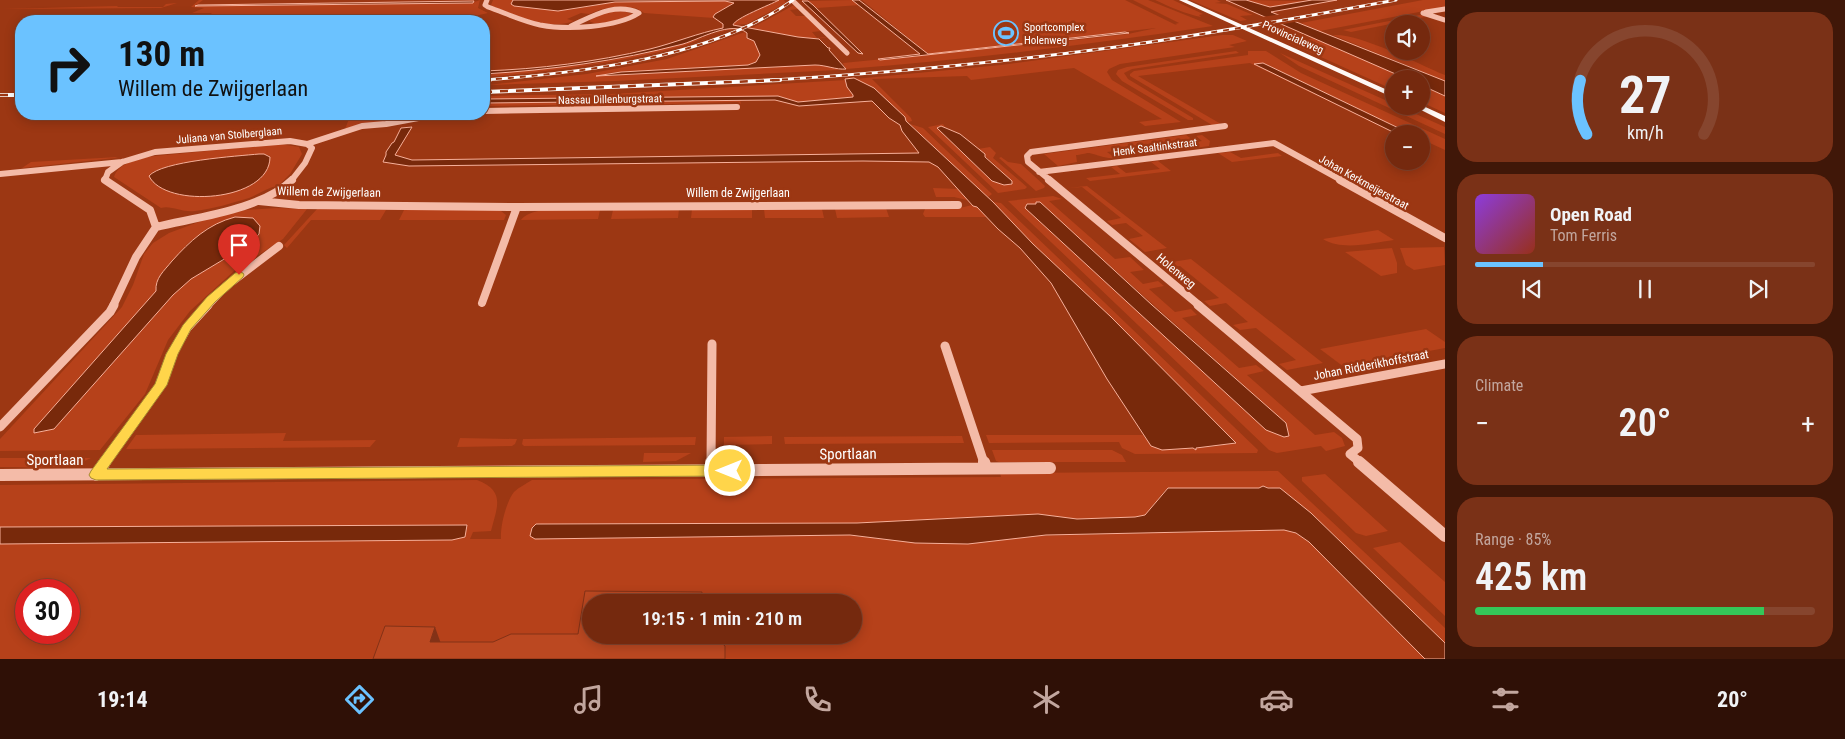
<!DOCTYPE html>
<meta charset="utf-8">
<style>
:root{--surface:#75290e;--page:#7a3117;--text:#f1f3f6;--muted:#c2a69e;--line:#86452e;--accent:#6bc2ff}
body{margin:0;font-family:"Roboto Condensed",sans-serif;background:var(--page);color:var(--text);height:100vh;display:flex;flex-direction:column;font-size:19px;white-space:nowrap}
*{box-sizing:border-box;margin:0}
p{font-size:16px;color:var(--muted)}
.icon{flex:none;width:28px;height:28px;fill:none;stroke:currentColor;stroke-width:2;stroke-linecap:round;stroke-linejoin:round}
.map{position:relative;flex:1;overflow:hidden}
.panel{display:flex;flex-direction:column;gap:12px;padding:12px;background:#401708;width:400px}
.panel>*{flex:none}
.top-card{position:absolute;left:15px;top:15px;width:475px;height:105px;border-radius:20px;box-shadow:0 2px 12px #0003,0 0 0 1px var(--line);background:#6bc2ff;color:#111;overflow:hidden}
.tools{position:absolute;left:1385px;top:15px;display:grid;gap:10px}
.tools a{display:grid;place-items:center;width:45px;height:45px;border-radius:50%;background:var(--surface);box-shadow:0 2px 12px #0003,0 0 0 1px var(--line);font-size:25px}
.speed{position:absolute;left:15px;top:579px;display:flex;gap:10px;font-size:25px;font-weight:700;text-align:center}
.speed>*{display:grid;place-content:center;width:65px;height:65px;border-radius:50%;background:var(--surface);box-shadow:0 2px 12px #0003,0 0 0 1px var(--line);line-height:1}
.speed .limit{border:8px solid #d22;background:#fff;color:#111}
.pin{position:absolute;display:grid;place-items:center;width:42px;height:42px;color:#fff;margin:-51px -21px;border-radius:50% 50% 50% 0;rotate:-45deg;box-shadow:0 0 5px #0007}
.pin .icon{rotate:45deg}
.me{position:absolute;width:55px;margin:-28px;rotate:270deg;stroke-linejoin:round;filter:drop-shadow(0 0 4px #0008)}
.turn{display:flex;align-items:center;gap:18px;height:105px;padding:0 20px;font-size:22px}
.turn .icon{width:65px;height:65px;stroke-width:2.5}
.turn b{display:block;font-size:35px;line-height:42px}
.big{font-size:38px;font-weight:600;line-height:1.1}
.panel .widget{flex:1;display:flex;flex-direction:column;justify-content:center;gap:8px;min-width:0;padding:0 18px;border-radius:20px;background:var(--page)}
.panel .dial{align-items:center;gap:0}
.dial svg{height:130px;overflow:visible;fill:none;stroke:var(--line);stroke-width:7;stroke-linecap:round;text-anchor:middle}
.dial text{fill:var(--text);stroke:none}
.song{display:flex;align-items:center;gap:15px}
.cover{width:60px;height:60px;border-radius:8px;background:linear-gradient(135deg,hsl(270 70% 55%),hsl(10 70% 35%))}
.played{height:5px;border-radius:2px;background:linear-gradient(90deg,var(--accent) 20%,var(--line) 20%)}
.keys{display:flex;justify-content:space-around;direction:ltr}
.heat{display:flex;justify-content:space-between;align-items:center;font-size:28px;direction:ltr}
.charge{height:8px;border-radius:4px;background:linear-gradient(90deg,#34c759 85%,var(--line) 0)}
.trip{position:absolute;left:582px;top:594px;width:280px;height:50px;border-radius:25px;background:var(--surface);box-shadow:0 2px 12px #0003,0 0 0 1px var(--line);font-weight:600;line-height:50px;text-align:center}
.tab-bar{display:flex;height:80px;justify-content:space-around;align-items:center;background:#2f1006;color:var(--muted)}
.tab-bar .icon{width:35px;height:35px}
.tab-bar .on{color:var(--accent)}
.tab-bar b{font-size:22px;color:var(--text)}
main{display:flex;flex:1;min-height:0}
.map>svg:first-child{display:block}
.green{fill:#b6411a;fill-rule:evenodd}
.water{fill:#78290b;stroke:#f7b09a}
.pier{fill:#9c3713}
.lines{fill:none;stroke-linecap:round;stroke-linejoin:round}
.minor-far4{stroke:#f4bba8;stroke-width:5}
.minor-far3{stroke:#f4bba8;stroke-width:6}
.minor-far2{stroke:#f4bba8;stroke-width:8}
.minor-far1{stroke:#f4bba8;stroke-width:9}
.minor{stroke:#f4bba8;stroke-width:12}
.major{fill:#fff8f5;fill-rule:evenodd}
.rail-far1-casing{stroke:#fff;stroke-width:3}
.rail-casing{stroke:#fff;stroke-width:4}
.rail-far1{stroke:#9c3713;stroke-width:2;stroke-dasharray:6;stroke-linecap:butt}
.rail{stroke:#9c3713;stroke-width:2.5;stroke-dasharray:8;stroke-linecap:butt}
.shaded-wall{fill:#833217}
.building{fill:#bb4821;stroke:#833217}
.route{fill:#ffd54a;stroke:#a68a30}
.labels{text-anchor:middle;stroke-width:5;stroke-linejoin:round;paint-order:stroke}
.far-poi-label{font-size:11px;fill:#fff;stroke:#9c3713;text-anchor:start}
.far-street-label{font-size:11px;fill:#fff;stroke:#9c3713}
.street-label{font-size:12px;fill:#fff;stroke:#9c3713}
.near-street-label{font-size:15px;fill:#fff;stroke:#9c3713}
</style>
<main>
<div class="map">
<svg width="1445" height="659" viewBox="0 0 1445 659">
<rect width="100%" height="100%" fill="#9c3713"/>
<path class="green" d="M 199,0 L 203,0 L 195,6 L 472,3 L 480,0 L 478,8 L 488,13 L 466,18 L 465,21 L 201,21 L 212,13 L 192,13 L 204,8 L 191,7 Z
M 493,0 L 513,0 L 511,4 L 569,10 L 615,2 L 725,1 L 734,3 L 715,14 L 714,18 L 644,13 L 636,8 L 615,7 L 602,9 L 589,14 L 581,13 L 567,19 L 574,21 C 547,31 519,16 494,7 L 491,5 Z
M 779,0 L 784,0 L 786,3 L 747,24 L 733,25 C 735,18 770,5 779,0 Z
M 852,0 L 860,5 L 817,8 L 809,2 L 804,1 Z
M 862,0 L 1125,0 L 1176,25 L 1177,25 L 1175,24 L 1179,23 L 1133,0 L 1148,0 L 1213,26 C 1091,44 969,60 846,69 L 843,63 L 1067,41 L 1128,34 L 1156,28 L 928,54 Z
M 1155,0 L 1173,0 L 1203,14 L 1199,15 L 1201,17 C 1186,14 1170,7 1155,0 Z
M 1190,0 L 1217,0 L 1221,2 L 1215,3 L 1227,4 L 1253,15 L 1240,16 L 1247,20 L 1240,21 Z
M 1246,0 L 1305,1 L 1270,7 Z
M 1423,0 L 1445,0 L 1445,7 L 1320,31 L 1301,23 Z
M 177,3 L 161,8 L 3,9 L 118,6 L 117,7 L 163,7 L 166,4 Z
M 794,5 L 799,9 L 790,10 L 796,16 L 806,16 L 821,31 L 812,32 L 817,38 L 828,37 C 806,42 772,33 750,29 Z
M 620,10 L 633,14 C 623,21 599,27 589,21 L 606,11 Z
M 1420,15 L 1430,16 L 1351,32 L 1343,30 Z
M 731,28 L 734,29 C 714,32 693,44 672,49 C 610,64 548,72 484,77 L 484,74 L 592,64 L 643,54 L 700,39 Z
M 745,32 L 747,38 L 754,41 L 760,55 L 756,62 L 748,65 L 621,72 L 608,73 L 604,76 L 815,65 L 832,66 L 838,70 L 615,81 L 488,85 L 587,74 L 667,59 Z
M 1222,35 L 1233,35 L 1247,41 L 1229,45 L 1235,47 L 1120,64 L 1109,69 L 1107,72 L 1112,80 L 1181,122 L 1145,126 L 1139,122 L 1162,119 L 1074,68 L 971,80 L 967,76 L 872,79 L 911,118 L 912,121 L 908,122 L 868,85 L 855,79 L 1001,65 Z
M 1333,35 C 1360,33 1418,64 1445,75 L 1445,81 Z
M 1314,38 L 1407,79 L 1394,79 L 1394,90 L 1290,43 Z
M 1236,51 L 1239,53 L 1132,69 L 1124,73 L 1128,79 L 1193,118 L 1193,120 L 1188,120 L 1122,81 L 1116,74 L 1118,70 L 1127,67 Z
M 1248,51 L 1266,51 L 1301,73 L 1445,139 L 1445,150 L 1421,139 L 1421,134 L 1411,134 L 1263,63 L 1255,64 L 1397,134 L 1250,63 L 1138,76 L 1221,124 L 1212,125 L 1130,76 L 1130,74 L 1134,71 L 1248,55 Z
M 1280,53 L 1394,104 L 1394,106 L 1398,106 L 1445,127 L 1445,134 L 1299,66 Z
M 846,80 L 847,87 L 854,95 L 853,97 L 798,102 L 778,96 L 484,99 L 484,96 L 611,94 Z
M 1421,85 L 1445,96 L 1445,113 L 1421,102 Z
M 740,100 L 741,104 L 738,102 L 573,107 L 566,105 L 484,106 L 484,103 Z
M 371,114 L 425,114 L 345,129 L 349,119 L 369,117 Z
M 910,124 L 923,128 L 992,194 L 988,197 L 984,195 Z
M 943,124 L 945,127 L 937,128 L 992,181 L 1008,185 L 1012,181 L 978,149 L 990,147 L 996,153 L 993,158 L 1027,187 L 1025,189 L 998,193 L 928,127 Z
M 1186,135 L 1196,142 L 1202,141 L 1196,136 L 1202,135 L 1210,141 L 1209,146 L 1195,148 L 1186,142 L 1107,152 L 1115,158 C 1105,159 1099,155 1089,153 C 1086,153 1080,155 1076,155 L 1077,162 L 1058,166 L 1044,154 Z
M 280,144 L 299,147 L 302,154 L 290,174 L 278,186 C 268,187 259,194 249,198 C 232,203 213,209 195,211 C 183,213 171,205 161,208 L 114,177 C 118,164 134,161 145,157 ZM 259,154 L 269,155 L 270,157 C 261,190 239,193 209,194 C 188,195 167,194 150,178 L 152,172 C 186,159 224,158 259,154 Z
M 1230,152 L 1241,158 L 1278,153 L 1282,156 L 1232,162 L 1218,153 Z
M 118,157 L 115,158 L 22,168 L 31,162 Z
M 1001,157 L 1008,162 L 1021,164 L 1045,186 L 1044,188 L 1036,191 L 999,158 Z
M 1158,161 L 1171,171 L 1090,181 L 1086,178 L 1120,174 L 1111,167 L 1117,166 L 1126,173 L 1160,169 L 1151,162 Z
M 1087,186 L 1167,248 L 1145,252 L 1129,239 L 1143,236 L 1126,223 L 1112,225 L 1107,221 L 1121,218 L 1082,187 L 1068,188 Z
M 933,188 L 959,189 L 968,198 L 967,200 L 954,197 L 936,197 Z
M 1053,196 L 1062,199 L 1049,201 L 1115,259 L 1130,257 L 1144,270 L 1130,272 L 1143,284 L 1158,281 L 1164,286 L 1149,289 L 1175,312 L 1191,309 L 1197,315 L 1182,318 L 1239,368 L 1256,365 L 1264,371 L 1247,375 L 1315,435 L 1334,432 L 1342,438 L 1345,446 L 1326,451 L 1321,446 L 1277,453 L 1269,450 L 1008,201 ZM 1036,204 L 1043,206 L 1286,423 L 1289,436 L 1284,437 L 1266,430 L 1025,208 Z
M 993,202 L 1001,203 L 1258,450 L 1257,453 L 1135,454 L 1122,448 L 1119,442 L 989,443 L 986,435 L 1143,435 C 1147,441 1153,447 1161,449 C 1171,452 1223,446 1235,443 L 1111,317 L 1033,244 Z
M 972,205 L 977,207 L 987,217 L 925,217 L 923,214 L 925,209 L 960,208 Z
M 276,208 L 307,209 L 283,239 L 234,271 L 190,311 L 168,340 L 145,394 L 100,450 L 0,451 L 0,439 L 122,307 L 133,285 L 144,254 L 153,243 L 169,233 L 204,220 L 245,210 ZM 210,226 L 243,249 L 191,279 L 173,295 L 54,429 L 34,429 L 156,291 L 187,244 Z
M 886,208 L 889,217 L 837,218 L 835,209 Z
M 317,209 L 386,210 L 380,220 L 311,220 L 287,248 L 284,245 Z
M 679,209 L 678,218 L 611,219 L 613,210 Z
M 692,209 L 752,209 L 752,218 L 691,218 Z
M 764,209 L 822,209 L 824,218 L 765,218 Z
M 404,210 L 496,210 L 501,211 L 506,215 L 504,220 L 399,220 Z
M 600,210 L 598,219 L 521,220 C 532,204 581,210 600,210 Z
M 1378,230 L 1394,240 C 1372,243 1342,251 1323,239 Z
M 1444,247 L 1445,265 L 1414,270 L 1406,265 L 1400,248 Z
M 1392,248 L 1397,263 L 1397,273 L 1381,276 L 1345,252 Z
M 1191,259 L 1319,360 L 1323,363 L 1287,370 L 1279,364 L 1296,360 L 1256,328 L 1240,330 L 1233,325 L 1248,322 L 1226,303 L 1210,306 L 1204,301 L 1219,298 L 1180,266 L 1165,269 L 1159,264 Z
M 1426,329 L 1445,342 L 1445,348 L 1344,367 L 1320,349 Z
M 286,433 L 283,441 L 376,440 L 370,447 L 126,449 L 136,435 Z
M 772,436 L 772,444 L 724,445 L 724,437 Z
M 962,436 L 964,443 L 785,444 L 784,437 Z
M 696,437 L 695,445 L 524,446 L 522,444 L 523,439 Z
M 460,438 L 517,439 L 515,444 L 512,446 L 457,447 Z
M 992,450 L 1112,450 L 1122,455 L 1126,462 L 999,462 L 996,461 Z
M 644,453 L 691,453 L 676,461 L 643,462 Z
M 0,458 L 91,458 C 64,472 29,466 0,467 Z
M 1278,471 L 1445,628 L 1445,643 L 1311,513 L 1272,488 L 1263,486 L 1259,488 L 1165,490 L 1145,515 L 1135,517 L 1077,519 L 1037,514 L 857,523 L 536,524 L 532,528 L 530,536 L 535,539 L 850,535 L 861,537 L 1037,536 L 1284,530 L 1298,534 L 1312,534 L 1436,659 L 0,659 L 0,544 L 465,537 L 467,525 L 0,527 L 0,485 L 477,480 C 506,491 497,507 491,531 L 473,532 L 470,539 L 501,539 C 500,527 506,502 514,492 C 519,487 526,484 532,480 L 1001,477 L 1000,473 ZM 26,590 L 69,590 L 69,632 L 26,632 ZM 591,602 L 854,602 L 854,635 L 591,635 Z
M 1325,474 L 1388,531 L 1366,536 L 1356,533 L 1302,481 L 1302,477 Z
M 1400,542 L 1445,582 L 1445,616 L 1373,548 Z"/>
<path class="water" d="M 513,0 L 779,0 C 770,5 735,18 733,25 L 798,37 L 819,39 L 828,48 L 830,48 L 829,50 L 846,69 C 836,70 826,65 815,65 L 596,76 L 621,72 L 748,65 L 756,62 L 760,55 L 754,41 L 747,38 L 747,33 C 732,20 700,39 683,44 C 617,61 551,70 484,74 L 484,71 C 540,69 595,62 650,49 C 674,43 698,33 723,28 L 723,24 L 713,17 L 715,14 L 734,3 L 725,1 L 615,2 L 558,11 L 514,6 L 511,4 Z
M 852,0 L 859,0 L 928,54 L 1125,32 L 1129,33 L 880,60 L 878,59 L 920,54 Z
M 1226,0 L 1246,0 L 1270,7 L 1312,0 L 1337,0 L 1271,12 L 1445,81 L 1445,96 L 1421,85 L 1421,79 L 1407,79 Z
M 474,1 L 473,3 L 195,6 L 198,5 Z
M 802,1 L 808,1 L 813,5 L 863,54 L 858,53 Z
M 1263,63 L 1411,134 L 1397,134 L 1254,64 Z
M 854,78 L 874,88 L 905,117 L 906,121 L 993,202 L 1033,244 L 1111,317 L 1236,443 L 1196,448 L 1196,450 L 1193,448 L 1162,450 L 1151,446 L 1107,379 L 1051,283 L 1020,248 L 998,229 L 977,207 L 973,206 L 938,167 L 929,162 L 863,161 L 409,166 L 383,162 L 386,155 L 386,152 L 392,143 L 394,142 L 401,128 L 412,127 L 395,155 L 412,160 L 919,153 L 902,131 L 900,125 L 889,118 L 872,101 L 799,106 L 775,100 L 484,103 L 484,99 L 778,96 L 798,102 L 853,97 L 853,95 L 847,87 L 845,79 Z
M 941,126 L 960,134 L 985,154 L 985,157 L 1012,181 L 1012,184 L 1004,185 L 992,181 L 937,128 Z
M 259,154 L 264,154 L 270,157 C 270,202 165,209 149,176 C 161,161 238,156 259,154 Z
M 1036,202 L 1040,202 L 1152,305 L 1286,423 L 1289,436 L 1284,437 L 1266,430 L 1025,208 L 1027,204 L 1036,204 Z
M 235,217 L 253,218 L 260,226 L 259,234 L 251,243 L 191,279 L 173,295 L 54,429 L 34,433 L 34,429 L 156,291 C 155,278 164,271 172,261 C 190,241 208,224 235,217 Z
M 1263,486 L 1268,488 L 1280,488 L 1311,513 L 1445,643 L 1445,659 L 1425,659 L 1309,542 L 1296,533 L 1284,530 L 1046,535 L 968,544 L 915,543 L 850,535 L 535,539 L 530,536 L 532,528 L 536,524 L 857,523 L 1038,514 L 1077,519 L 1135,517 L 1145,515 L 1168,488 L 1259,488 Z
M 467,525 L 465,537 L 452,540 L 0,544 L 0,527 Z"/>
<path class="pier" d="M 1282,14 L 1300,21 L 1278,25 L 1261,17 Z"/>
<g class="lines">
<path class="minor-far4" d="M 487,0 L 485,5 L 488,7 C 505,13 522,21 540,25 C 566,30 616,28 639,13 C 615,2 593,16 571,26
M 792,0 L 847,53
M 1426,12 L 1445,9
M 1423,13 L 1445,20"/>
<path class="minor-far3" d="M 484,111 L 737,107
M 307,144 L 362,126 L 386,124 L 440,114
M 122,162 L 155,152 L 290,141 L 307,144 L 312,148 L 305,163 L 291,181
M 1039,172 L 1274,143 L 1343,181
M 0,174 L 122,162
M 107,181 L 105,180 L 108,172 L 122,162
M 1051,181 L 1028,162 L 1027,156 L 1031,152 L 1225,126"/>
<path class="minor-far2" d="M 105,180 L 150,210 L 156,227 C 197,217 261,210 292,180
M 1049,180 L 1200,306
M 1340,180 L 1445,238
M 259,201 L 299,205 L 517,207 L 958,205
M 482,303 L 517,207
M 113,306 L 136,257 L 156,227
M 207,306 L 225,287 L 279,246"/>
<path class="minor-far1" d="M 1198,305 L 1357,439 L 1358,448 L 1350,454 L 1361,463
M 945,346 L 984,463
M 1301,391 L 1445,364
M 0,427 L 110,312 L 114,305
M 104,463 L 161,385 L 172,354 L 187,328 L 208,305
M 711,463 L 712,344"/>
<path class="minor" d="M 984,462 L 986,468
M 1359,462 L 1445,536
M 711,471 L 711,462
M 0,475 L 1050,468
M 96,475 L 105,462"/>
<path class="major" d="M 1179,0 L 1187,0 L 1394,93 L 1394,98 Z
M 1421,105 L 1445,116 L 1445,122 L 1413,106 Z"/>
<defs>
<path id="rail-far1" d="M 484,80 C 580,73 713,58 793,0
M 758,81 C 878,74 997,63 1116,47 C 1210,34 1303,17 1396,0"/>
<path id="rail" d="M 484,80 L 490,80
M 484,92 L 780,80
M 0,95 L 21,95"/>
</defs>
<use href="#rail-far1" class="rail-far1-casing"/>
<use href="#rail" class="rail-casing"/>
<use href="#rail-far1" class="rail-far1"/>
<use href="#rail" class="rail"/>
</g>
<path class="shaded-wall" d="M 435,627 L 445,655 L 430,642 Z"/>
<path class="building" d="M 585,591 L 702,592 L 701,602 L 591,602 L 591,635 L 700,635 L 714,636 L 725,646 L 725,659 L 373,659 L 385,626 L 435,627 L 430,642 L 493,642 L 511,634 L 578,634 Z"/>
<path class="route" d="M 239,272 L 243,273 L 244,275 L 243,277 L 215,302 L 191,329 L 178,354 L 167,385 L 107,469 L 730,465 L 735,467 L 737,471 L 735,474 L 730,476 L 96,480 L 91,478 L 89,475 L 91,471 L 155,384 L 166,354 L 183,325 L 207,297 L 235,273 Z"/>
<defs>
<symbol id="stadium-ring" viewBox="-11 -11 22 22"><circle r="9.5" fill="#9c3713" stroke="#6bc2ff" stroke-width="1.5"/><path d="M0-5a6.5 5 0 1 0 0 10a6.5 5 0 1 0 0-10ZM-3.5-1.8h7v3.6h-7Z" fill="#6bc2ff"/></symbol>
</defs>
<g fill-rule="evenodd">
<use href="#stadium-ring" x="992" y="19" width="28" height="28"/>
</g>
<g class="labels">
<g class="far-poi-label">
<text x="1024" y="31">Sportcomplex<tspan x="1024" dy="13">Holenweg</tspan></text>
</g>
<g class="far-street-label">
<text transform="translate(1293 37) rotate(24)" y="4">Provincialeweg</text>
<text transform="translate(610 99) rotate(-1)" y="4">Nassau Dillenburgstraat</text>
<text transform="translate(229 135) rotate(-5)" y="4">Juliana van Stolberglaan</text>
<text transform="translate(1155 147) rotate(-7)" y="4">Henk Saaltinkstraat</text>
<text transform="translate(1364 182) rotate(29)" y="4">Johan Kerkmeijerstraat</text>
</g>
<g class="street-label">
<text transform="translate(329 192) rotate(1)" y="4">Willem de Zwijgerlaan</text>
<text x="738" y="197">Willem de Zwijgerlaan</text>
<text transform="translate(1176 271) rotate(40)" y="4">Holenweg</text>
<text transform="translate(1371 365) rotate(-11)" y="4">Johan Ridderikhoffstraat</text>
</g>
<g class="near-street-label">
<text transform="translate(848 454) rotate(-1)" y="5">Sportlaan</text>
<text x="55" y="465">Sportlaan</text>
</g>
</g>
</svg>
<div class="tools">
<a><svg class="icon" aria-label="sound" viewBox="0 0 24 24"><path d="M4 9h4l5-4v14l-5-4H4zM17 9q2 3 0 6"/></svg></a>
<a>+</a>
<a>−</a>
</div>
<div class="speed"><div class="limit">30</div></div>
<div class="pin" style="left:239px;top:275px;background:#d93025"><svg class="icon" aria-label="arrive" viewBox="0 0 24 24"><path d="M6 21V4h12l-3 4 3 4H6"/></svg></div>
<svg class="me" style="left:730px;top:471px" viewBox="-20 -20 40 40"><circle r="17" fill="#ffd54a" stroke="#fff" stroke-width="3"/><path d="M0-11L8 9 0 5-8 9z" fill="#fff"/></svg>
<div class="trip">19:15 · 1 min · 210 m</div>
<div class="top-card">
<div class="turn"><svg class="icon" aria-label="right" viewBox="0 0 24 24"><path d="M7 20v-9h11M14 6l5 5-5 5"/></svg><div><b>130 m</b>Willem de Zwijgerlaan</div></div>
</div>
</div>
<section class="panel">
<div class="widget dial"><svg viewBox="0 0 100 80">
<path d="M14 69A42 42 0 1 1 86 69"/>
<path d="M14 69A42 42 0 0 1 10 36" stroke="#6bc2ff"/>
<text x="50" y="56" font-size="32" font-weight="700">27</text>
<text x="50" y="72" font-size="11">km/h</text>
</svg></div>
<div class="widget">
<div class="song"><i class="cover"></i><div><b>Open Road</b><p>Tom Ferris</p></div></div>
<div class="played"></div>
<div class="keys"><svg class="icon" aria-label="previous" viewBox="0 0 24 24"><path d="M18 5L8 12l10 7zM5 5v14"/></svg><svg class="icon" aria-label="pause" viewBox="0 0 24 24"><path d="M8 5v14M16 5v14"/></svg><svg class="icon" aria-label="next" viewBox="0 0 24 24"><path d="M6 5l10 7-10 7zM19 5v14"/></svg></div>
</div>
<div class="widget"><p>Climate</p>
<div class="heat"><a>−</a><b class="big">20°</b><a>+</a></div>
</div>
<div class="widget"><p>Range · 85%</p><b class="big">425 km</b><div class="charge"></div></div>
</section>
</main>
<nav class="tab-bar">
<b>19:14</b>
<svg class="icon on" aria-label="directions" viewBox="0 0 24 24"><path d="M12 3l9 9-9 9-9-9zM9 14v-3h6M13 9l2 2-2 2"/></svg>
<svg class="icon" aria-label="music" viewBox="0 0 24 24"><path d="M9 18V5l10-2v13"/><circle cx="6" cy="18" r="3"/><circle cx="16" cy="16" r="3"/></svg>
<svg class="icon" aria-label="phone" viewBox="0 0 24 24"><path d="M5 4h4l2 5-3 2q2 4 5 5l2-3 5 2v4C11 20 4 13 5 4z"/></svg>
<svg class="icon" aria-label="climate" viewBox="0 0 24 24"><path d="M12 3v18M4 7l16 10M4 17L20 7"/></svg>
<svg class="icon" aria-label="car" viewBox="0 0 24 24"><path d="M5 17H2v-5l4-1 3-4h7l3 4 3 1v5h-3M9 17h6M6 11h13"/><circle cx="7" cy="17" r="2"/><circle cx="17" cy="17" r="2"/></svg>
<svg class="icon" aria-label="filters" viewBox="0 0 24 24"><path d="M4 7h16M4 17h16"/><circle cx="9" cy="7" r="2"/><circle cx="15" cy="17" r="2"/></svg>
<b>20°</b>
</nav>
